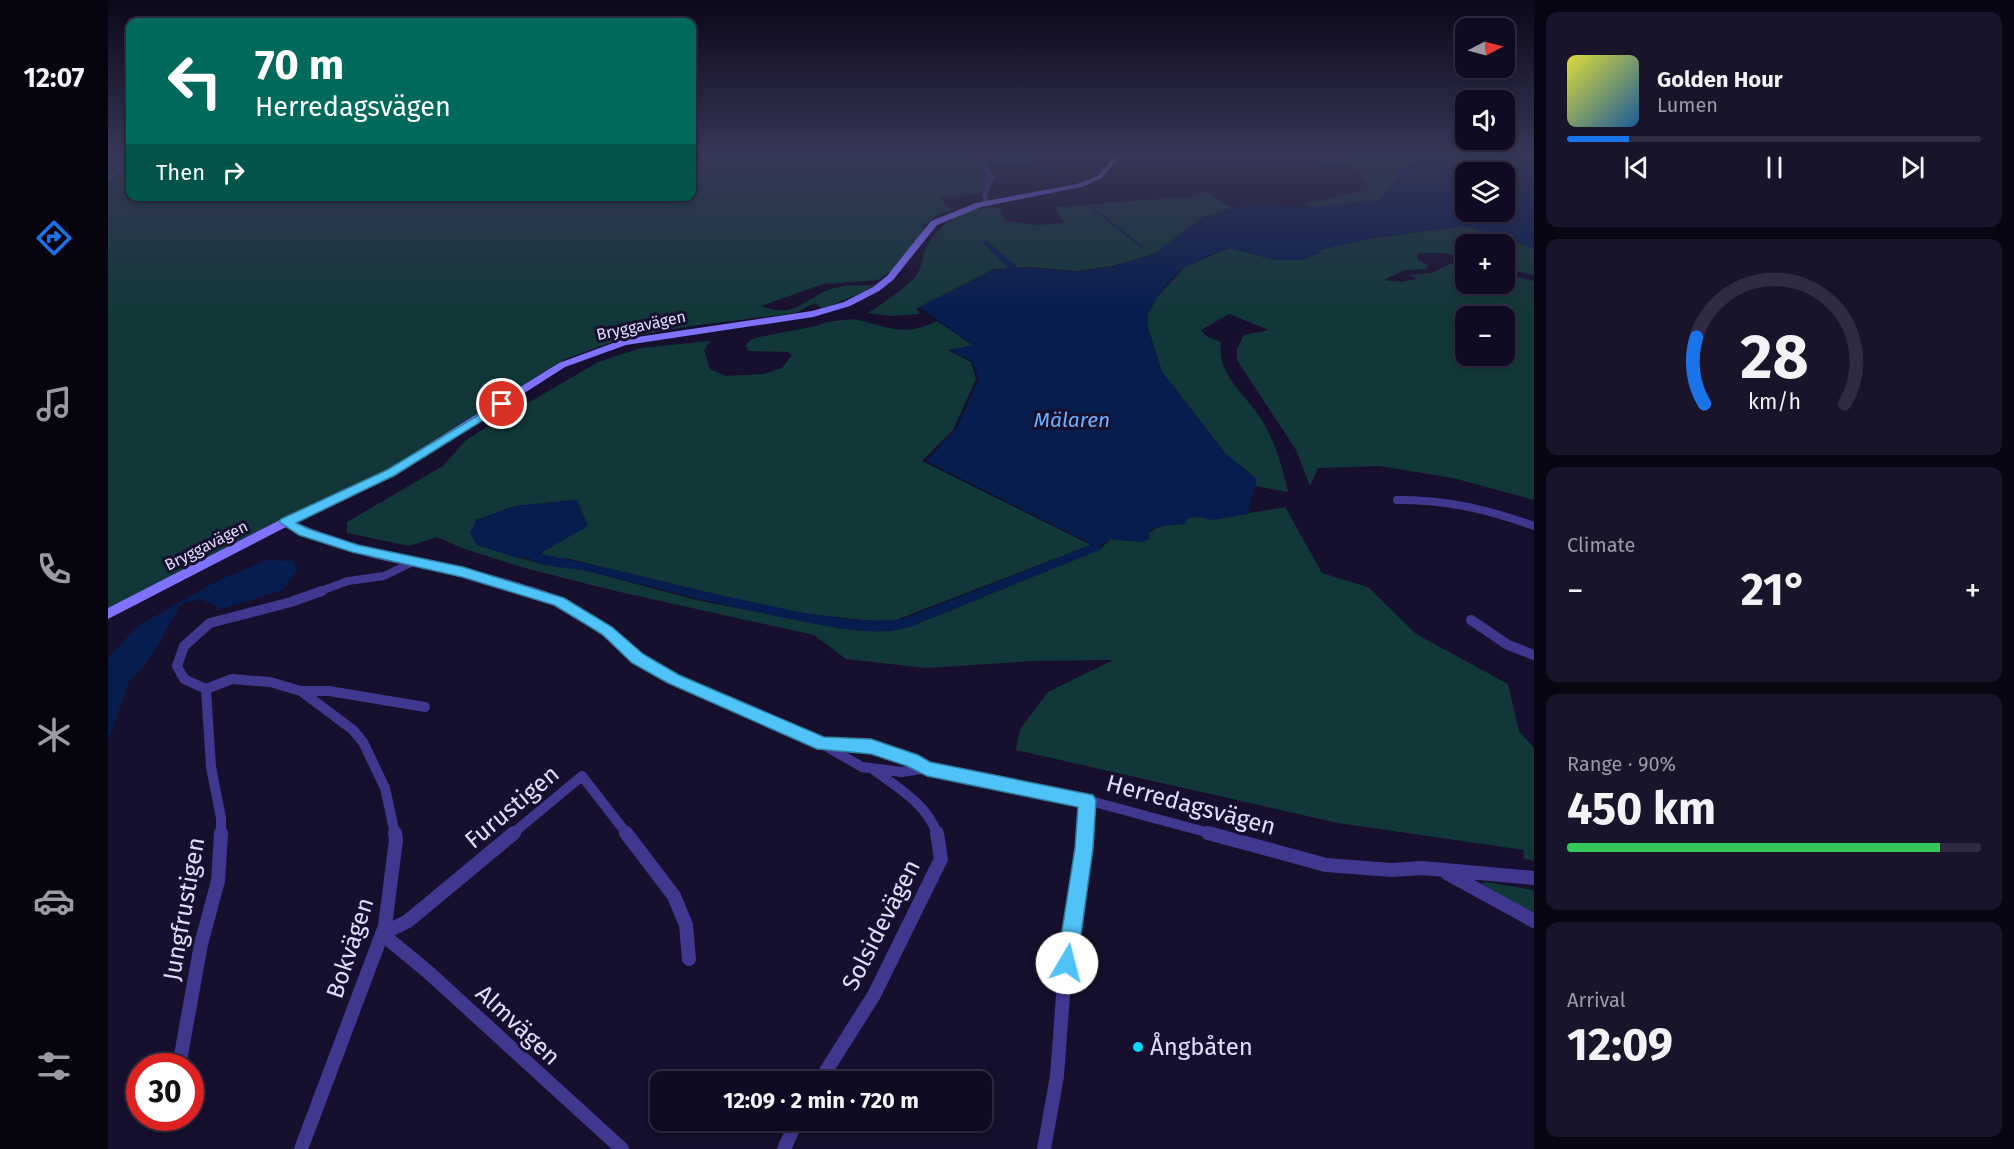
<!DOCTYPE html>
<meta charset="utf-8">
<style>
:root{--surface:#100b22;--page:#19142a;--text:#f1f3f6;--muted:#9c9ba5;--line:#302b40;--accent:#1a73e8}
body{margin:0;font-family:"Fira Sans",sans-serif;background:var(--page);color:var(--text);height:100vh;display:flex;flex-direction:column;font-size:22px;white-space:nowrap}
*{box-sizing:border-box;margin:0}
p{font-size:20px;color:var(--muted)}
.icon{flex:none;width:33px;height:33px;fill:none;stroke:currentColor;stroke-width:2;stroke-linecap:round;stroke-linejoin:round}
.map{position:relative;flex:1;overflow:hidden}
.sheet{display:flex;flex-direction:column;gap:12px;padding:12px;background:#090613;width:480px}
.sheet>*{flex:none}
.banner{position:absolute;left:18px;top:18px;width:570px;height:183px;border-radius:12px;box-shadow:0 3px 9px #0003,0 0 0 2px var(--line);background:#00695c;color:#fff;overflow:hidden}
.needle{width:39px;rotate:84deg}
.buttons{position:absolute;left:1347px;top:18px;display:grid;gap:12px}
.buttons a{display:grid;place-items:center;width:60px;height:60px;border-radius:12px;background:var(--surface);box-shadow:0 3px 9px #0003,0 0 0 2px var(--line);font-size:30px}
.speed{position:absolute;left:18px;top:1053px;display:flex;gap:12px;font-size:30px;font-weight:700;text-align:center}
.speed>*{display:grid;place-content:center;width:78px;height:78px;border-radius:50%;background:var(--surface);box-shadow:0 3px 9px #0003,0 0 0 2px var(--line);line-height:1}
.speed .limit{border:9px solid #d22;background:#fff;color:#111}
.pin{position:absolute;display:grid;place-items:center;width:51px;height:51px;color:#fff;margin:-26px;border:3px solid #fff;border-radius:50%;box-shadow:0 2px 6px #0007}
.me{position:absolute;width:66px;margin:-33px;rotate:8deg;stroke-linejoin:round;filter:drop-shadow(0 0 4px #0008)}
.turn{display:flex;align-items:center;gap:21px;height:126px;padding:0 30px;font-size:27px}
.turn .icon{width:78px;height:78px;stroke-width:2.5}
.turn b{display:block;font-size:42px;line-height:51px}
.then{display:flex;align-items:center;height:57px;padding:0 30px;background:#0003;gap:12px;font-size:22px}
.big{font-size:45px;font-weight:700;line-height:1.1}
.sheet .widget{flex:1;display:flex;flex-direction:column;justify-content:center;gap:9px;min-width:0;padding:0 21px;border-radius:12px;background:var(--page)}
.sheet .dial{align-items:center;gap:0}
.dial svg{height:156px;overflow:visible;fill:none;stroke:var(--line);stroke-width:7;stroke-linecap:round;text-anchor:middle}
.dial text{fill:var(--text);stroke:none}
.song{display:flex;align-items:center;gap:18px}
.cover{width:72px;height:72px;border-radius:9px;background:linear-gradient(135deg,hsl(60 70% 55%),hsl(210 70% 35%))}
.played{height:6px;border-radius:3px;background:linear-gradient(90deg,var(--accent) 15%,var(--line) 15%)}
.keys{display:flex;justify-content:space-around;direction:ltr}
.heat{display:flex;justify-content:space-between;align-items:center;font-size:33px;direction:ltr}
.charge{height:9px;border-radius:4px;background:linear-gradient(90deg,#34c759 90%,var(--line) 0)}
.trip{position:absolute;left:542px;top:1071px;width:342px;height:60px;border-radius:12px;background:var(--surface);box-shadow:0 3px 9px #0003,0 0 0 2px var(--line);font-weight:700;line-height:60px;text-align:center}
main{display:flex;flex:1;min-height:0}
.tabs{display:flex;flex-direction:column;width:108px;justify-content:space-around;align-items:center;background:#06040e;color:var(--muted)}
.tabs .icon{width:42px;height:42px}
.tabs .selected{color:var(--accent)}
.tabs b{font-size:27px;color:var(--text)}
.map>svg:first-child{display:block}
.green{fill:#123738;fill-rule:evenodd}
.water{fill:#071d4e;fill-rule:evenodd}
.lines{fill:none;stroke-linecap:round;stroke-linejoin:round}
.stream{stroke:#071d4e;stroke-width:2}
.canal{fill:#071d4e;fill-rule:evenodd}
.minor-far3{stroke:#40378f;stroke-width:4.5}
.minor-far2{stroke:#40378f;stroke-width:8}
.minor-far1{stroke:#40378f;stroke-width:10}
.minor{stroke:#40378f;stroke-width:14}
.tertiary{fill:#40378f;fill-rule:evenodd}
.secondary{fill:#7e72ff;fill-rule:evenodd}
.route{fill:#4fc3f7;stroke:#337fa1;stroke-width:1.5}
.poi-dot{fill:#07d8ff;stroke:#160f2d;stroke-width:2}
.labels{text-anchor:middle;stroke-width:6;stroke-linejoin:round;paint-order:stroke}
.far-street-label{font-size:16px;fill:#e2dbff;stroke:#160f2d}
.water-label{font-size:21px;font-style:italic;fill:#69b1ff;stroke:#160f2d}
.near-street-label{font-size:24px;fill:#e2dbff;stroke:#160f2d}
.near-poi-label{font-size:24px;fill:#e2dbff;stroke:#160f2d;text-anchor:start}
</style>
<main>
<nav class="tabs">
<b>12:07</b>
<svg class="icon selected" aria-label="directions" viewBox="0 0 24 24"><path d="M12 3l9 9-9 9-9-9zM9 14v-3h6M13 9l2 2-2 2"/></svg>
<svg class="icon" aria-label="music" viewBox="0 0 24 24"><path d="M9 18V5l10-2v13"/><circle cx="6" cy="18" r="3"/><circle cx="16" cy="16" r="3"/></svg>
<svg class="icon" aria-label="phone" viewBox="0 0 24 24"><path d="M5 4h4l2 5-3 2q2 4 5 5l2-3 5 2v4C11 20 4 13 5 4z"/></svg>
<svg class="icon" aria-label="climate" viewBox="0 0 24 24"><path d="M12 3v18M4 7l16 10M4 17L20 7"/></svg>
<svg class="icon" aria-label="car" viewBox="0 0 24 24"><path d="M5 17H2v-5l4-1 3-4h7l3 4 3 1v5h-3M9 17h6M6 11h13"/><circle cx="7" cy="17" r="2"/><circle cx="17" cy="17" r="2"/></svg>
<svg class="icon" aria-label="filters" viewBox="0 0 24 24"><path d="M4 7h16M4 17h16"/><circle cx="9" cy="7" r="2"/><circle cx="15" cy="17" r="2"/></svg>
</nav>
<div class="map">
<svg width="1426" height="1149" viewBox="0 0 1426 1149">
<rect width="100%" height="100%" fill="#160f2d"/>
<path class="green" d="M 0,153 L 22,153 L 22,196 L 584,196 L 584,153 L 871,153 L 879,172 L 873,176 L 881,178 L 873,194 L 832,197 L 838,205 L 846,210 L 837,213 L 834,212 L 813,227 L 816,227 L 815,231 L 792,265 L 770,280 L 715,284 L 653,306 C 687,319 694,300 723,289 C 736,284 752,285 766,285 L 755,292 L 715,309 L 706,303 L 688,313 L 583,326 L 532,335 L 499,344 L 458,359 L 282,469 L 0,608 Z
M 884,153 L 915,153 L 930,165 L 885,163 L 878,161 L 885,161 Z
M 1250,153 L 1325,153 L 1295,168 L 1281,190 L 1272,200 L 1204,207 L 1194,204 L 1260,190 L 1259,181 L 1244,165 L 1200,161 L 1241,159 Z
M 1095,191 L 1125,208 L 1094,218 L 1046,254 L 1004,266 L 968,271 L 921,267 L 886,269 L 808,309 L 812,314 L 785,316 L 759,313 C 771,307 799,287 807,277 C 815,267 813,257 819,247 C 831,221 865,203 893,208 L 892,212 L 898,221 L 929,225 L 956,223 L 947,207 L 1091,196 Z
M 1346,227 L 1361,227 L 1426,248 L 1426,275 L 1397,269 L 1396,244 L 1358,244 L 1357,257 L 1335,253 L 1312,253 L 1309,256 L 1310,260 L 1320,265 L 1318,269 L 1297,270 L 1276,280 L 1293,282 L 1309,279 L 1301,275 L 1323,273 L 1342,264 L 1357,263 L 1358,284 L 1396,284 L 1397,274 L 1426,281 L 1426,500 L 1345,478 L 1271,466 L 1210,468 L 1202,486 L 1188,450 L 1129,360 L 1129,349 L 1136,335 L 1161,330 L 1121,314 L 1093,330 L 1098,336 L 1113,342 C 1108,376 1140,396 1155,422 C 1167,442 1175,468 1180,492 L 1147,486 L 1148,479 L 1118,454 L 1054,372 L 1040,328 L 1040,314 L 1049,297 L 1077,267 L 1121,248 L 1168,260 L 1186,260 L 1200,258 L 1211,250 L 1252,240 ZM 1358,316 L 1396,316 L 1396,356 L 1358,356 Z
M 744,319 C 780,325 792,339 829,321 L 866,346 L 840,350 L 863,362 L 868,379 L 845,430 L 814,461 L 983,545 L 780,623 L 694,613 L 595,594 L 463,559 L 437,558 L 434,552 L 479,526 L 469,500 L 407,506 L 368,520 L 369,545 L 437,565 L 469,568 L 588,600 L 696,621 L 781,631 L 804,626 L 992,549 L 1003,539 L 1034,542 C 1046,524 1056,526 1076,524 L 1080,518 L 1090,517 L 1105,519 L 1177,507 L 1214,573 L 1260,587 L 1308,634 L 1400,684 L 1411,731 L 1426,748 L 1426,861 L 1415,858 L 1416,850 L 1230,823 L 908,750 L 912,729 L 940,692 L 1005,660 L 925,661 L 818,668 L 738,659 L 706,635 L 503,590 L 417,568 L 356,549 L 329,537 L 301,546 L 239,533 L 239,522 L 335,466 L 357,441 L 369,433 L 490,362 L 533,348 L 602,341 L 596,350 L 602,369 L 618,376 L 655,374 L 674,368 L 684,355 L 680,352 L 640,351 L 638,344 L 646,338 L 708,326 L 718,322 Z
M 1378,882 L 1426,890 L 1426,915 L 1381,889 L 1374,883 Z"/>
<path class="water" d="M 1325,153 L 1426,153 L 1426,248 L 1361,227 L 1346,227 L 1274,236 L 1211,250 L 1213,253 L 1192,260 L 1168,260 L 1121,248 L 1099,256 L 1077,267 L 1063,279 L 1049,297 L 1040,314 L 1040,328 L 1054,372 L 1118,454 L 1149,479 L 1140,514 L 1105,520 L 1090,517 L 1080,518 L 1076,524 L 1047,527 L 1041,531 L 1041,539 L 1034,542 L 1003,539 L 990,547 L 818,461 L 848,430 L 871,379 L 864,361 L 842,350 L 865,345 L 811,307 L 886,270 L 921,268 L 966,272 L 1005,267 L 1046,254 L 1094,218 L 1137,205 L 1204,207 L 1272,200 L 1281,190 L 1295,168 ZM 1358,172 L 1396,172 L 1396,212 L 1358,212 Z
M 469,500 L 480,526 L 434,552 L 412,559 L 369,545 L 362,533 L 368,520 L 407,506 Z
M 159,560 L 185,561 L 190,570 L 175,590 L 114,609 L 91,599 L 73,604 L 44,656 L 21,682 L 0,741 L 0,659 L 28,627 L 109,581 Z"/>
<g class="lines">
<path class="stream" d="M 916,153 L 958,186
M 967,193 L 980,204
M 983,207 L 1034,247"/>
<path class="canal" d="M 875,241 L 879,241 L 908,266 L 908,270 L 902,270 L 875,243 Z
M 988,543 L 994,547 L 992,550 L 801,627 C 767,638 717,626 683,619 C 615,606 549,588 482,572 C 465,567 428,568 417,555 L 423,551 C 455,560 488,565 521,573 C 567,584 613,596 659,605 C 704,615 749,624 795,619 Z"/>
<path class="minor-far3" d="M 873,153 L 874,162 L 884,177 L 876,195 L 877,200 L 882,203"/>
<path class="minor-far2" d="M 1289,500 C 1337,499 1381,510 1426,526
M 178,522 C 211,537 243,549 278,557 C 327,568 379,574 426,592
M 210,592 L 240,581 L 276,576 L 305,562"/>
<path class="minor-far1" d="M 214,591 L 183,602 L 102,623 L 76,646 L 69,666 L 76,679 L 98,689 L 124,679 L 162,682 L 193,691 L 245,730 L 255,742 L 277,788 L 287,834
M 422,591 L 450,601 L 476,616 L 547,669 L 714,744 L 754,767 L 794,772 L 819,768
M 1363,620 L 1400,645 L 1426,655
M 98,689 L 103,767 L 113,818 L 113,834
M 193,691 L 221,691 L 317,707
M 714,744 L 768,749 L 793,756 L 819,768 L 979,800 L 1105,834
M 766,770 C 789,787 820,805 829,834
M 404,834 L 474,776 L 519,834
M 977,834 L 979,800"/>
<path class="minor" d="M 406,833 L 300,921 L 274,934 L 319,971 L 514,1149
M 518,833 L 566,896 L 578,925 L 581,959
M 1100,833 L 1218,865 L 1284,870 L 1314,868 L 1426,878
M 1339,873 L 1426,921
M 71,1066 L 93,944 L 110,881 L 113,833
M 711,1082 L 766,995 L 833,859 L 829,833
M 193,1149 L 277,926 L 288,840 L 287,833
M 676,1149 L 689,1120
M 936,1149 L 949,1076 L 956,982 L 977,833"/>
<path class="tertiary" d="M 22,160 L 22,164 L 0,182 L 0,177 Z"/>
<path class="secondary" d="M 1009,153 L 1015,153 L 994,178 L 973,187 L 873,207 L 829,225 L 785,280 L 771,291 L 742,306 L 705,317 L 518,345 L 457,367 L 287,476 L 182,525 L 0,619 L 0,608 L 174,519 L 279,470 L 451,363 L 516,339 L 704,311 L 736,302 L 765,287 L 779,276 L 823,221 L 868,203 L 969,184 L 990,176 Z"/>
</g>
<linearGradient id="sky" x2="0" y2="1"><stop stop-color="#0c0819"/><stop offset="0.49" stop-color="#363757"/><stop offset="1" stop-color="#363757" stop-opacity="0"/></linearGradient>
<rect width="1426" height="314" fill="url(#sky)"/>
<path class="route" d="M 394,401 L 400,404 L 398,406 L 287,475 L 188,523 L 201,529 L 250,545 L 355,567 L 456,598 L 504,627 L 535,654 L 571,675 L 716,737 L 763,739 L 810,755 L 822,762 L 985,795 L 988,800 L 985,848 L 969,963 L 966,970 L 959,973 L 952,970 L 949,963 L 967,848 L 970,807 L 819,776 L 799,766 L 763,754 L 709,749 L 560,683 L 524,663 L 494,634 L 446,605 L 354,577 L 244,552 L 191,535 L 171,522 L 173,519 L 279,470 Z"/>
<circle class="poi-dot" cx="1030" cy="1047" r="6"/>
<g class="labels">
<g class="far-street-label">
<text transform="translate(533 325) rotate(-12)" y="6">Bryggavägen</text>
<text transform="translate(98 545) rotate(-27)" y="6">Bryggavägen</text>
</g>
<g class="water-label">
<text x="964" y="427">Mälaren</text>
</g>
<g class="near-street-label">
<text transform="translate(1083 805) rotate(15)" y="8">Herredagsvägen</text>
<text transform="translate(404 807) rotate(-40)" y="8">Furustigen</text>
<text transform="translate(76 909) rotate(-80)" y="8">Jungfrustigen</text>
<text transform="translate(773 925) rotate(-63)" y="8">Solsidevägen</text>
<text transform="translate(242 948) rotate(-72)" y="8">Bokvägen</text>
<text transform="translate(410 1025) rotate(43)" y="8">Almvägen</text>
</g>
<g class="near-poi-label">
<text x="1042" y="1055">Ångbåten</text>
</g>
</g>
</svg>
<div class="buttons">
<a><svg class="needle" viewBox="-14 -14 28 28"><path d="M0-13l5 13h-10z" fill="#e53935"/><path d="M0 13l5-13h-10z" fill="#9c9ba5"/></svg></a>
<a><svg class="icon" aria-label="sound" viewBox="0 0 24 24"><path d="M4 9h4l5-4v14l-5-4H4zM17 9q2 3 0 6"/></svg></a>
<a><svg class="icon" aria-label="layers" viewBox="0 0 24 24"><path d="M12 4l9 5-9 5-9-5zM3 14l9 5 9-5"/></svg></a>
<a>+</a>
<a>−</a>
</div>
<div class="speed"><div class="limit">30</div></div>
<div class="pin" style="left:394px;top:404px;background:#d93025"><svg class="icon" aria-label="arrive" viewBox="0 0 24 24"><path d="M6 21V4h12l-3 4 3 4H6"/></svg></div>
<svg class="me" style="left:959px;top:963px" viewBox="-20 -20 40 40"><circle r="19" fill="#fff"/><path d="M0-13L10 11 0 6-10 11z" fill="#4fc3f7"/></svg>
<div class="trip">12:09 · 2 min · 720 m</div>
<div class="banner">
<div class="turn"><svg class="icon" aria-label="left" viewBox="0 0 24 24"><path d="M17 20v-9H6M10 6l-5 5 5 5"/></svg><div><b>70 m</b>Herredagsvägen</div></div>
<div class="then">Then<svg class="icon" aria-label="right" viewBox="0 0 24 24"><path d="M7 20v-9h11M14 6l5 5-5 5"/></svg></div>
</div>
</div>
<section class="sheet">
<div class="widget">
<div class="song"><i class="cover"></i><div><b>Golden Hour</b><p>Lumen</p></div></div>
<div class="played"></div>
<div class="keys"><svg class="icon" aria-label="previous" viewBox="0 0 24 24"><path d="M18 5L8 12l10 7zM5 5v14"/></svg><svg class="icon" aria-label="pause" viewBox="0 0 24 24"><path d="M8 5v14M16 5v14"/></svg><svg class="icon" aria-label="next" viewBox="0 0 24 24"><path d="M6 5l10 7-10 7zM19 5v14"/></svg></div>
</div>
<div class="widget dial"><svg viewBox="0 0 100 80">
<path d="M14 69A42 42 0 1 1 86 69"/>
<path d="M14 69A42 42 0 0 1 10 35" stroke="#1a73e8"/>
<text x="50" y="56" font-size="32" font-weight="700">28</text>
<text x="50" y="72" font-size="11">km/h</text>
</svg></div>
<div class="widget"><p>Climate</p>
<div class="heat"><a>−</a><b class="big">21°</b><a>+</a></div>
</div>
<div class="widget"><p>Range · 90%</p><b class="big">450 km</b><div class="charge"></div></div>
<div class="widget"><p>Arrival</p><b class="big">12:09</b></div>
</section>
</main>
